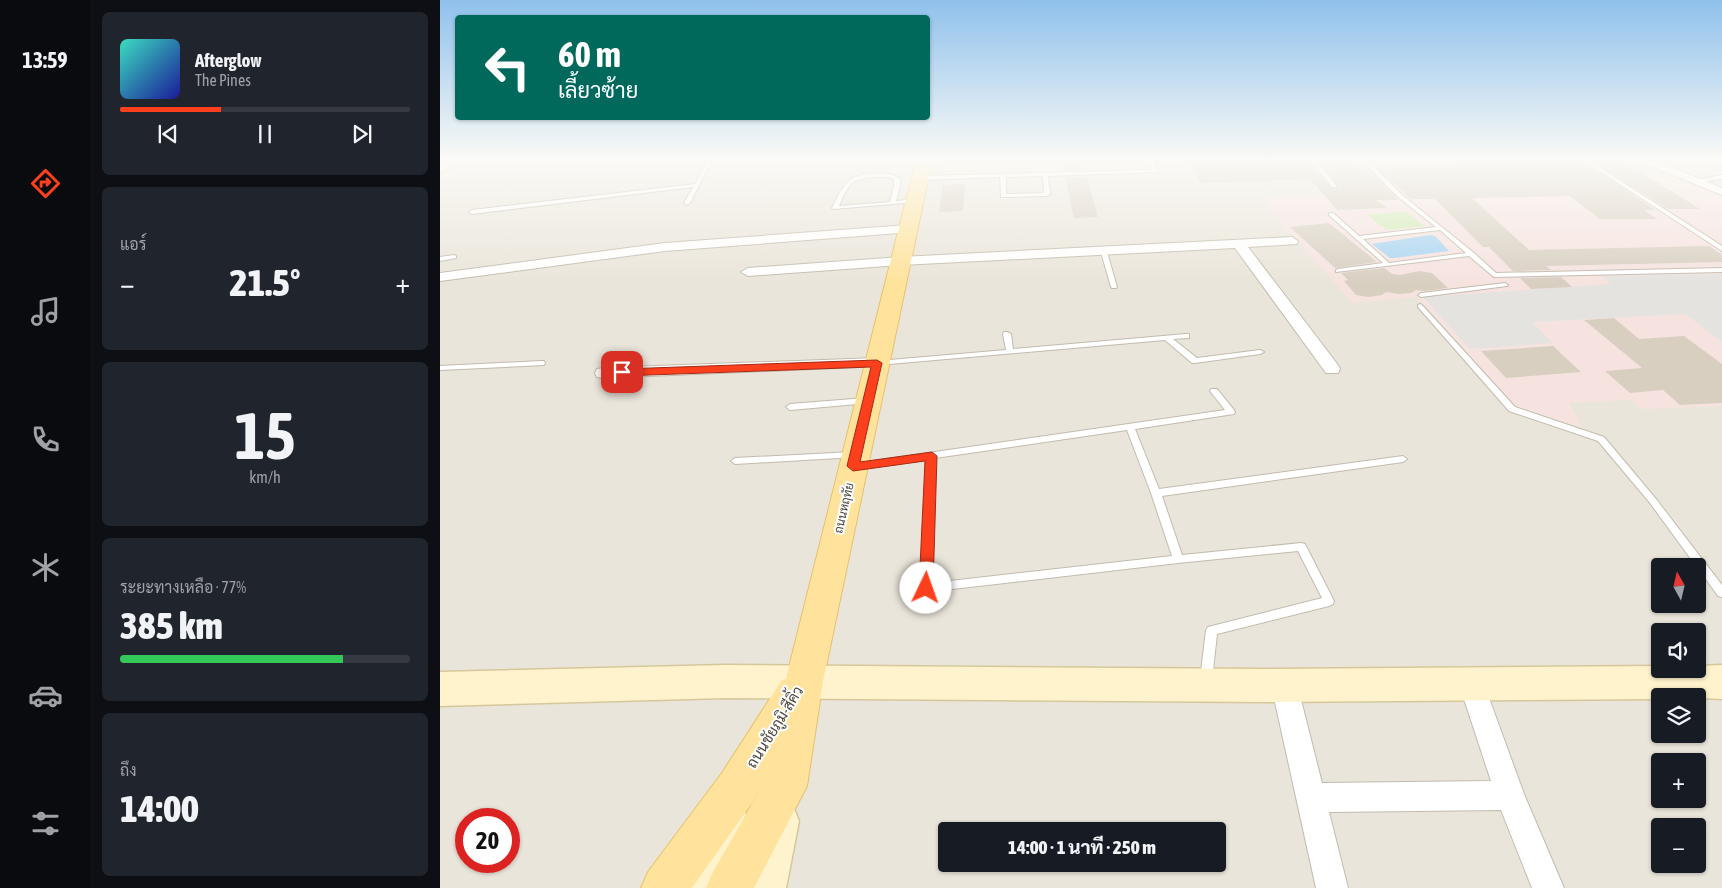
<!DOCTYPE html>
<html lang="th">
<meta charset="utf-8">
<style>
:root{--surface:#171b24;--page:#20242c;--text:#f1f3f6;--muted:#9ea1a6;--line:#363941;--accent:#fc3f1d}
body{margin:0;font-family:"Asap Condensed",Sarabun,sans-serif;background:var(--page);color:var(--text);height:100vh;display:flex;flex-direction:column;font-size:19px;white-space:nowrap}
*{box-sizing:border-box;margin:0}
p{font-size:16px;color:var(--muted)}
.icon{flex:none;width:28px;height:28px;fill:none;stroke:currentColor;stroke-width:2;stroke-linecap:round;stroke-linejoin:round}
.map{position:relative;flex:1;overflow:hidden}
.sheet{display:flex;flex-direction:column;gap:12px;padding:12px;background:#0d0f14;width:350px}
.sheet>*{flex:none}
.guide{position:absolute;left:15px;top:15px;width:475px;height:105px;border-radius:5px;box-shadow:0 1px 4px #0004;background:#00695c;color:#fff;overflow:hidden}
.needle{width:32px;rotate:352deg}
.tools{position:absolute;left:1211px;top:558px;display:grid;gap:10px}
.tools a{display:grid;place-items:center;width:55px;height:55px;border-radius:5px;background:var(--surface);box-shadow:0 1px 4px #0004;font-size:25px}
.speed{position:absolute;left:15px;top:808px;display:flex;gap:10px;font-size:25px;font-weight:700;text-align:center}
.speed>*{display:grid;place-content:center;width:65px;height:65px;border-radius:50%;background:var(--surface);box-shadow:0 1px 4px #0004;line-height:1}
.speed .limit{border:8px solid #d22;background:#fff;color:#111}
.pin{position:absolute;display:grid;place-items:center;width:42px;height:42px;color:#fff;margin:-21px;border-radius:10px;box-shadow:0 2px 8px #0006}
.me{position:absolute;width:55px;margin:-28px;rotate:3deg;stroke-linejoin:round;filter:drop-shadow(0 0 4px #0008)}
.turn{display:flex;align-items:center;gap:18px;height:105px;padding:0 20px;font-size:22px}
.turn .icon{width:65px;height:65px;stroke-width:2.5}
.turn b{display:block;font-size:35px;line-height:42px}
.big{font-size:38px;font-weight:800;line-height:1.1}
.sheet .card{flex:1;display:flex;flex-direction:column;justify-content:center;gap:8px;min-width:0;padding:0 18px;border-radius:8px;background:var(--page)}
.sheet .dial{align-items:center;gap:0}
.dial b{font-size:65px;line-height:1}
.song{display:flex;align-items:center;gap:15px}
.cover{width:60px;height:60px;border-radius:8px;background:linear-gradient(135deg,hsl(170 70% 55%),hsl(240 70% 35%))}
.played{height:5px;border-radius:2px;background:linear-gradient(90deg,var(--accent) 35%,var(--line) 35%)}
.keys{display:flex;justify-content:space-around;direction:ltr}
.heat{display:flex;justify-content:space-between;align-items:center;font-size:28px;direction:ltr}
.charge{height:8px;border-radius:4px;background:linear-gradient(90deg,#34c759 77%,var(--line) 0)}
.trip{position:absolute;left:498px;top:822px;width:288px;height:50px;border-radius:5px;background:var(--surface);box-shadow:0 1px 4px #0004;font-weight:800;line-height:50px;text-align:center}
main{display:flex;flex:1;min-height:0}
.menu{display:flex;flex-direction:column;width:90px;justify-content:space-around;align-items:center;background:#090b0e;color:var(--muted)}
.menu .icon{width:35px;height:35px}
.menu .active{color:var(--accent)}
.menu b{font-size:22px;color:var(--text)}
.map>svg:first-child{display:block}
.residential{fill:#eae5da;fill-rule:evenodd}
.education{fill:#efe8d6}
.medical{fill:#f6e3e0}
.green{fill:#d2eab5}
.parking{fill:#e5e3e0}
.water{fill:#a9d4f2}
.building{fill:#d8cfc1}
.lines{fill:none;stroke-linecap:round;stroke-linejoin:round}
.lane-casing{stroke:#c2bbae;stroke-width:2}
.street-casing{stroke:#c2bbae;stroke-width:2}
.secondary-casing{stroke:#d6c79b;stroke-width:3}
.primary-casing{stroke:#e6c16a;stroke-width:2}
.lane{fill:#fff;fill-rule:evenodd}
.street{fill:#fff;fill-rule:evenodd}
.secondary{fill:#fff3cd;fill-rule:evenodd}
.primary{fill:#ffe39c;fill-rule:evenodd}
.route{fill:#fc3f1d;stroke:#a42913}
.labels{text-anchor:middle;stroke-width:4;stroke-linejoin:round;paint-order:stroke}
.street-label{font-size:12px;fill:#4b4439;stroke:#fff}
.near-street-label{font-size:15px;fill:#4b4439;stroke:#fff}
</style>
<main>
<nav class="menu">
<b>13:59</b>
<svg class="icon active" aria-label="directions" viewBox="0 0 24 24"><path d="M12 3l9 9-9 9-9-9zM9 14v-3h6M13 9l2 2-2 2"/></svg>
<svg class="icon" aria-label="music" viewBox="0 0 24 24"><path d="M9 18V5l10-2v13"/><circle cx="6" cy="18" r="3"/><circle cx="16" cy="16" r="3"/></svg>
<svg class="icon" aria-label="phone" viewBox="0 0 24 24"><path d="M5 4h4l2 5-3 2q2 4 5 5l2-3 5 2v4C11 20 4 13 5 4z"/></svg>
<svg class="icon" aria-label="climate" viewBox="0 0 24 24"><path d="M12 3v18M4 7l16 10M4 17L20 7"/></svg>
<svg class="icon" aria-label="car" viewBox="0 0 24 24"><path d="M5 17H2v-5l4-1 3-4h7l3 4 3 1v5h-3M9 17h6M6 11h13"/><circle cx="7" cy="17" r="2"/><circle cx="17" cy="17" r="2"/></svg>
<svg class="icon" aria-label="filters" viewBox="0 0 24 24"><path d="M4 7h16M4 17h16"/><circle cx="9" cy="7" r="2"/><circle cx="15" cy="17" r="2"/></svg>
</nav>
<section class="sheet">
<div class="card">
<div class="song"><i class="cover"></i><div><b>Afterglow</b><p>The Pines</p></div></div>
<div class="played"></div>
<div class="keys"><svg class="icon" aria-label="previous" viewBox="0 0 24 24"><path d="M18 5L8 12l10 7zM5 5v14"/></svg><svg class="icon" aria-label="pause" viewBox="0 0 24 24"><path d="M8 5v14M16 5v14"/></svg><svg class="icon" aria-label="next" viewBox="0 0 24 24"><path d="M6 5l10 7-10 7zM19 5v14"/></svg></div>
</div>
<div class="card"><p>แอร์</p>
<div class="heat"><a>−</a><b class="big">21.5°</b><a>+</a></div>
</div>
<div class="card dial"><b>15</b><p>km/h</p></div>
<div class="card"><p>ระยะทางเหลือ · 77%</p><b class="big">385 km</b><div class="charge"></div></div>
<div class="card"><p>ถึง</p><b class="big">14:00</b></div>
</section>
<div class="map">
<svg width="1282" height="888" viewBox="0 0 1282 888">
<rect width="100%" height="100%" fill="#f6f3ec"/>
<path class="residential" d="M 0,160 L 1282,160 L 1282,888 L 0,888 ZM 1220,566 L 1258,566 L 1258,604 L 1220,604 ZM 1220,631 L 1258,631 L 1258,669 L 1220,669 ZM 1220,696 L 1258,696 L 1258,734 L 1220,734 ZM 1220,761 L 1258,761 L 1258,799 L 1220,799 ZM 26,819 L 69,819 L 69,861 L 26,861 ZM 1220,826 L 1258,826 L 1258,864 L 1220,864 ZM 506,831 L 776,831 L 776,864 L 506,864 Z"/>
<path class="education" d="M 505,160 L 706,160 L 709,168 L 503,176 Z"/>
<path class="medical" d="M 917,160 L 1197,160 L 1282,196 L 1282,406 L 1201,409 L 1191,400 L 1129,403 L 1143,428 L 1074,405 L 978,297 L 913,303 L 841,222 L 824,199 L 949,194 Z"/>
<path class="green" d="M 965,211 L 985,226 L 947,230 L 927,215 Z"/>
<path class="parking" d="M 1282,274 L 1282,342 L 1245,314 L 1092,322 L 1113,343 L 1030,349 L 983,297 L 1171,284 L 1162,276 Z"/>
<path class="water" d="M 990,235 L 995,236 L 1009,251 L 954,258 L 950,258 L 932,244 Z"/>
<path class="building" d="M 622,160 L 640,160 L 641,170 L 624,170 Z
M 749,160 L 869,160 L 891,188 L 896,189 L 897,184 L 877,160 L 910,160 L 917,167 L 926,167 L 958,200 L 936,200 L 947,208 L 897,210 L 870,179 L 761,183 Z
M 1141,160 L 1215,210 L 1204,210 L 1217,219 L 1160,219 L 1130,196 L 1032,198 L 1089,250 L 1269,246 L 1282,255 L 1282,262 L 1106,266 L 1111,270 L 1073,271 L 1049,247 L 1043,247 L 995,199 L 970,199 L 937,167 L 1015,166 L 1010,161 Z
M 1151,160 L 1181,160 L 1260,209 L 1228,209 Z
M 625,177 L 642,177 L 643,179 L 647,178 L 658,217 L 634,218 Z
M 525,184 L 523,211 L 499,212 L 503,185 Z
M 889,223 L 937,262 L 895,268 L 850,227 Z
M 944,268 L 952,274 L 960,275 L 980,271 L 992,273 L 1008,288 L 984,291 L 976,290 L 971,293 L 958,294 L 946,292 L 942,295 L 928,297 L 916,295 L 904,281 L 908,280 L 901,273 Z
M 1121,277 L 1132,287 L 1091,289 L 1080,278 Z
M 1174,318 L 1199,339 L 1244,336 L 1282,364 L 1282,403 L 1240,405 L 1223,390 L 1190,393 L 1165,371 L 1202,368 L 1144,320 Z
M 1113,346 L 1141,372 L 1066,378 L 1041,351 Z"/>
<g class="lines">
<defs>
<path id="lane" d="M 183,160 L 188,160 L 183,166 L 179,166 L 179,165 Z
M 268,160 L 272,160 L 250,203 L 247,205 L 244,203 L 253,187 L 32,214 L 29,212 L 32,210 L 255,184 Z
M 710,160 L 714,160 L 717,172 L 608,176 L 610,194 L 607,196 L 561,197 L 560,177 L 480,180 L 477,178 L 480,176 L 712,170 ZM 603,176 L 604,193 L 566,194 L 566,177 Z
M 871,160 L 875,160 L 896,185 L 896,187 L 892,187 Z
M 922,160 L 927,160 L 962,195 L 1034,253 L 1056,273 L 1282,268 L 1282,272 L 1054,277 L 1029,256 L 896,272 L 896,270 L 898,269 L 943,263 L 889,215 L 889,213 L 893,213 L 919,236 L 996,227 L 958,197 ZM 1000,230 L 1026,253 L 949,263 L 923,239 Z
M 1143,160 L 1148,160 L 1282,246 L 1282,251 Z
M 442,173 L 453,175 L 460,178 L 460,186 L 456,201 L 475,199 L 478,201 L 477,202 L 393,209 L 392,208 C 406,179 409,174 442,173 ZM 433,177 L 448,177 L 454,179 L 454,186 L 450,202 L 399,206 C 408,186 410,179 433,177 Z
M 1282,175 L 1282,179 L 1254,183 L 1251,181 Z
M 662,251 L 667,252 L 677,287 L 676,288 L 672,288 L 671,287 L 661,252 Z
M 14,255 L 16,256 L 16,258 L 0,261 L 0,257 Z
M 1065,283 L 1068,285 L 1067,286 L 981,297 L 978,295 L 981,293 Z
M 980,304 L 982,305 L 1075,407 L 1164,437 L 1216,499 L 1282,585 L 1282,597 L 1278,596 L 1258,568 L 1258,566 L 1256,566 L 1210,503 L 1158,441 L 1069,411 L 978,307 L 978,305 Z
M 564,332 L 567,332 L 571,334 L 573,349 L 746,334 L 749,334 L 749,338 L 733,339 L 757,358 L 820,350 L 824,352 L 820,354 L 755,363 L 752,363 L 725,340 L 438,365 L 434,363 L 438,361 L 566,350 L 563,334 Z
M 101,361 L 104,361 L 105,363 L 104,365 L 0,370 L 0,366 Z
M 771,389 L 777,389 L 794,410 L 795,412 L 794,414 L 695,429 L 719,489 L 963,456 L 967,459 L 963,462 L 722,496 L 742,555 L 861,543 L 865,544 L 894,601 L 893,604 L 889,606 L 777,634 L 772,680 L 770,684 L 766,685 L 762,684 L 760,680 L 766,630 L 768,627 L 882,598 L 858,551 L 738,563 L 486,592 L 482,591 L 481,588 L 486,459 L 418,469 L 413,466 L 418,463 L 785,410 L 770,391 ZM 687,430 L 711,493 L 732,556 L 492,583 L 495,458 Z
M 426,398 L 429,399 L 430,401 L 429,403 L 350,410 L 346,407 L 350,404 Z
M 413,452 L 416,453 L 417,455 L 416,457 L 295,464 L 291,461 L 295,458 Z"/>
<path id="street" d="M 1200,160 L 1214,160 L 1282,188 L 1282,195 L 1201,162 Z
M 468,225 L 474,229 L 472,232 L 225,251 L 0,281 L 0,273 L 225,243 Z
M 852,237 L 858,241 L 857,244 L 808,247 L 898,365 L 900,369 L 898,373 L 886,373 L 795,248 L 461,265 L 308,276 L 301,272 L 308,268 L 461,257 Z
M 437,358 L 443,360 L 445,363 L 443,366 L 163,378 L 157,377 L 155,373 L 157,369 L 163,368 Z
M 844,672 L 853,676 L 857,684 L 882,783 L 1051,781 L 1019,684 L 1023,676 L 1032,672 L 1041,676 L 1084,794 L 1124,888 L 1092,888 L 1061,810 L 889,812 L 908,888 L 876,888 L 831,684 L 835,676 Z"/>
<path id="secondary" d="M 4,160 L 21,160 L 19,163 L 0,172 L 0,162 Z
M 285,665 L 825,669 L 1220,666 L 1220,669 L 1258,669 L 1258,666 L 1282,665 L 1282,699 L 1220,696 L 1220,699 L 825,702 L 285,698 L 0,706 L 0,672 Z
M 287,799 L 302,805 L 308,820 L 287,888 L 243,888 L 272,805 Z
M 338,800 L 353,806 L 359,821 L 346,888 L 302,888 L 317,821 L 323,806 Z"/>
<path id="primary" d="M 476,160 L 492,160 L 383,681 L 367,786 L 314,888 L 266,888 L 273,872 L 326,779 L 312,803 L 252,888 L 201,888 L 208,872 L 282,773 L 342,680 L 346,679 Z"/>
</defs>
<use href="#lane" class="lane-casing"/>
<use href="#street" class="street-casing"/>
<use href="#secondary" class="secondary-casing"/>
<use href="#primary" class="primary-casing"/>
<use href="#lane" class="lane"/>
<use href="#street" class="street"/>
<use href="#secondary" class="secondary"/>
<use href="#primary" class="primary"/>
</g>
<linearGradient id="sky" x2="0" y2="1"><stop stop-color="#8fc1ec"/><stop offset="0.56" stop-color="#fbfaf6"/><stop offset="1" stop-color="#fbfaf6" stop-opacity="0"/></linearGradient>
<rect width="1282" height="284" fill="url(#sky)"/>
<path class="route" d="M 437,360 L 442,363 L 420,462 L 492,452 L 497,456 L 493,588 L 491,592 L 486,594 L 481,592 L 479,588 L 485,461 L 413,471 L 407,466 L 431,367 L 182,376 L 177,372 L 182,369 Z"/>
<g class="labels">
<g class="street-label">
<text transform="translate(404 508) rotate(-77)" y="4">ถนนหฤทัย</text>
</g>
<g class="near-street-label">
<text transform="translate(335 727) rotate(-58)" y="5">ถนนชัยภูมิ-สีคิ้ว</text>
</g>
</g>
</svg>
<div class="tools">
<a><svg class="needle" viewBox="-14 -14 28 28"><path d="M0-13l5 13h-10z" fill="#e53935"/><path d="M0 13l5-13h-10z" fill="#9ea1a6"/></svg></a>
<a><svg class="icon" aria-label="sound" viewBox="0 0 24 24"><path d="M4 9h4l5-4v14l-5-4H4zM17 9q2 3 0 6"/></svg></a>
<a><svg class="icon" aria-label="layers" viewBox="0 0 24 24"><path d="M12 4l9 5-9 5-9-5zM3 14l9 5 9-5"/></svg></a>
<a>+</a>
<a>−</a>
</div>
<div class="speed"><div class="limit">20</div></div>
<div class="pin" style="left:182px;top:372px;background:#d93025"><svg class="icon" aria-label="arrive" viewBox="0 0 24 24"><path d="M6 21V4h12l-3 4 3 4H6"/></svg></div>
<svg class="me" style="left:486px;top:588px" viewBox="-20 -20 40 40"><circle r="19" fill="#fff"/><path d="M0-13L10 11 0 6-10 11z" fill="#fc3f1d"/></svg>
<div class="trip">14:00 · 1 นาที · 250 m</div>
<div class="guide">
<div class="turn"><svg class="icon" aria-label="left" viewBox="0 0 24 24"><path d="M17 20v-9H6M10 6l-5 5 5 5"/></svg><div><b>60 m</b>เลี้ยวซ้าย</div></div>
</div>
</div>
</main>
